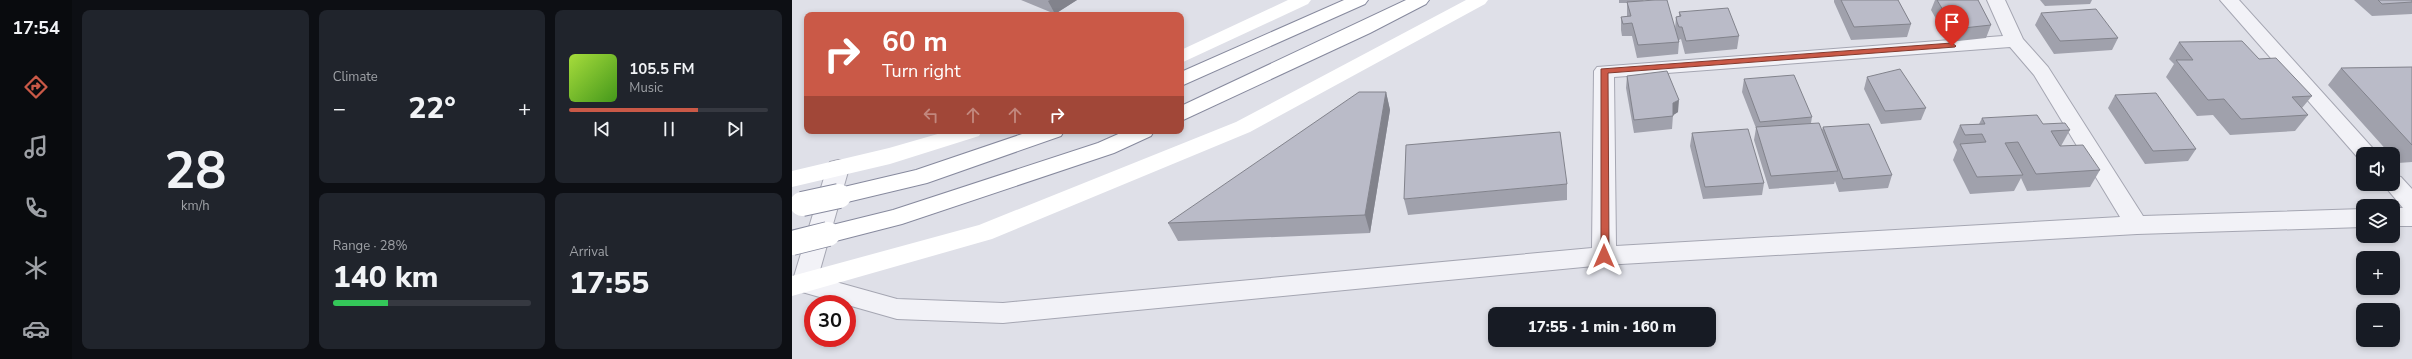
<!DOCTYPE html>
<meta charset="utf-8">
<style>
:root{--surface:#171b24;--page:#20242c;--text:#f1f3f6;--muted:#9ea1a6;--line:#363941;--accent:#ca5947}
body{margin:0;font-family:"Nunito Sans",sans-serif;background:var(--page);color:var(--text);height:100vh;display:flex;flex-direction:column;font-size:15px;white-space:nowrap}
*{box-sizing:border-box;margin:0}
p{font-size:13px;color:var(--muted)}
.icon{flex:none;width:22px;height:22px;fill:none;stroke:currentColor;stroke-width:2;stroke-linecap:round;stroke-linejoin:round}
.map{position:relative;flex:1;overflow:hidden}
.panel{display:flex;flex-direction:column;gap:10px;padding:10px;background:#0d0f14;width:720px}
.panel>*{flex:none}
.top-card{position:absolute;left:12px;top:12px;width:380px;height:122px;border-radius:8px;box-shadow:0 2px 6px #0003;background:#ca5947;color:#fff;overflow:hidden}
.fabs{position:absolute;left:1564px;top:147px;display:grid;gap:8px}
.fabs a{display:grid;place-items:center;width:44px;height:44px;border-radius:8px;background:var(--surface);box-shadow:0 2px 6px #0003;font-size:20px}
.speed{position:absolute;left:12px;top:295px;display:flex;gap:8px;font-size:20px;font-weight:700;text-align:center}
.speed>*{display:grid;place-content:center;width:52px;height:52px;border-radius:50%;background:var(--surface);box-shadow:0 2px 6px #0003;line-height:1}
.speed .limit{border:6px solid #d22;background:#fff;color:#111}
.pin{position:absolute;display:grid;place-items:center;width:34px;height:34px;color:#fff;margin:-41px -17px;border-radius:50% 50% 50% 0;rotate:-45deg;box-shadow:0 0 4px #0007}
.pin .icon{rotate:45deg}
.me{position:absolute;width:44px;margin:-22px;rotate:0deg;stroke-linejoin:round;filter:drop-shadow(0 0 3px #0008)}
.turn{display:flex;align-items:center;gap:14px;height:84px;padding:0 12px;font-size:18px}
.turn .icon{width:52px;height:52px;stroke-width:2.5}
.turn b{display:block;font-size:28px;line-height:34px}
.lanes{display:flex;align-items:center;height:38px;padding:0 12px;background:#0003;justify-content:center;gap:20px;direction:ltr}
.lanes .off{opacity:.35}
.big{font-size:30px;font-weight:800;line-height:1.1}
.panel .tile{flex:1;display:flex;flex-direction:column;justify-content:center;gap:6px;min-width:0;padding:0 14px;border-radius:8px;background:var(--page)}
.panel .dial{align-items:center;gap:0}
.dial b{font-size:52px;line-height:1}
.song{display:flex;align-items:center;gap:12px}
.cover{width:48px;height:48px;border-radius:6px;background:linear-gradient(135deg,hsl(80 70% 55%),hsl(100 70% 35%))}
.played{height:4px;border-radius:2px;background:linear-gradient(90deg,var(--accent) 65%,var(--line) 65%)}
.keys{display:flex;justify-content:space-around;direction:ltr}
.heat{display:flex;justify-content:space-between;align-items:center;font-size:22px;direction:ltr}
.charge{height:6px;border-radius:3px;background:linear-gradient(90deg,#34c759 28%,var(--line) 0)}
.panel .tiles{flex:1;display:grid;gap:10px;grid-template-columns:repeat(3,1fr)}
.tile:first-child{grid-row:span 2}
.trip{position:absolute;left:696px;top:307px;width:228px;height:40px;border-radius:8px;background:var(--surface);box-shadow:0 2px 6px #0003;font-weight:800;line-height:40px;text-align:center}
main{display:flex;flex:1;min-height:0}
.dock{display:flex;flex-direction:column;width:72px;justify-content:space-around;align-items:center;background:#090b0e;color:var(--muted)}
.dock .icon{width:28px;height:28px}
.dock .current{color:var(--accent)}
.dock b{font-size:18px;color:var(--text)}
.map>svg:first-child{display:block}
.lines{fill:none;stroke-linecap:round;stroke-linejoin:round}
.street-casing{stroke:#a5a6b2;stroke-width:2}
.highway-casing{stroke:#878a9e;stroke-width:2}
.street{fill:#f2f2f7;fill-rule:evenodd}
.secondary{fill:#fff;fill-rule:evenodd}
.highway{fill:#fff;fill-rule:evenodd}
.highway-bridge-casing{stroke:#878a9e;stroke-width:26;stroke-linecap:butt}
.highway-bridge{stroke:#fff;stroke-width:24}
.wall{fill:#a0a1ac}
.shaded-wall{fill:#82838c}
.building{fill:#babbc8;stroke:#82838c}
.route{fill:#ca5947;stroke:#833a2e}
</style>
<main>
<nav class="dock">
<b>17:54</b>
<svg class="icon current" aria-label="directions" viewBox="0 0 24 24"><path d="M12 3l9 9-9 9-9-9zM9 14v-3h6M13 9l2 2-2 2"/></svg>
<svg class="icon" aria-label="music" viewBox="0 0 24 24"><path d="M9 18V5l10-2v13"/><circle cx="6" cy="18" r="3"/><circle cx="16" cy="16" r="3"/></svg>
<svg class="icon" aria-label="phone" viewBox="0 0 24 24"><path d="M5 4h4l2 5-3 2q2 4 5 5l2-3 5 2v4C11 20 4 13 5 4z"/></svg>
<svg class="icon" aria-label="climate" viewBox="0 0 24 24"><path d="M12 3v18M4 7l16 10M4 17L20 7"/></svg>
<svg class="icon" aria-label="car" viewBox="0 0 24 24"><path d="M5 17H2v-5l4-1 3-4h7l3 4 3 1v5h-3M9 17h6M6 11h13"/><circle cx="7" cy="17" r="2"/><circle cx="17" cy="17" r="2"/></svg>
</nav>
<section class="panel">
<div class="tiles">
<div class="tile dial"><b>28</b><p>km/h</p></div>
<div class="tile"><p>Climate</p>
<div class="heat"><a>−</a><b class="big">22°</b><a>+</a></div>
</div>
<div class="tile">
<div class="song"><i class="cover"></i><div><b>105.5 FM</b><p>Music</p></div></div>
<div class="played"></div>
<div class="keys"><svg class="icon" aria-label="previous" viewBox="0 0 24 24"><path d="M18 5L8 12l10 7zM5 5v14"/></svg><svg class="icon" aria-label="pause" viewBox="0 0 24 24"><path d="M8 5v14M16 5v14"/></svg><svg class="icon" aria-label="next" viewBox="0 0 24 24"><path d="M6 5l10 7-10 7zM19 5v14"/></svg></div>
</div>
<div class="tile"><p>Range · 28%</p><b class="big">140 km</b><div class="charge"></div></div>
<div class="tile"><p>Arrival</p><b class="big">17:55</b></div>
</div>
</section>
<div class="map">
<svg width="1620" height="359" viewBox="0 0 1620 359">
<rect width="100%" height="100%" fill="#dfe0e8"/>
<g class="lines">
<defs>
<path id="street" d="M 1195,0 L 1213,0 L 1231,39 L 1256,67 L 1351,216 L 1571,209 L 1571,227 L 1345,234 L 812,265 L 211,323 L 105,319 L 3,290 L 0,283 L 35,168 L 38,162 L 46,160 L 54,162 L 57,168 L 26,277 L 105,299 L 211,303 L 800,248 L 802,71 L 805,67 L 1211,36 ZM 1218,47 L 1242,75 L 1328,217 L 824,246 L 822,77 Z
M 1428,0 L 1447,0 L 1586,154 L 1571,154 L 1571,160 L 1567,159 Z
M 1601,175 L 1609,177 L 1620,189 L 1620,226 L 1601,226 L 1601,208 L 1611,208 L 1591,184 L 1601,184 Z"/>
<path id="highway" d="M 552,0 L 576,0 L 573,4 L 389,86 L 389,72 Z
M 614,0 L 637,0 L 634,4 L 578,33 L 389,121 L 389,106 Z
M 239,131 L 272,131 L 269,136 L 135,183 L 47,204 L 39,202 L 36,196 L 39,190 L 124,170 Z
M 333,131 L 362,131 L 359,136 L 322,153 L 110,224 L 36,243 L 28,240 L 24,234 L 28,228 L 101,210 L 306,143 Z"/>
</defs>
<use href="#street" class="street-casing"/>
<use href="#highway" class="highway-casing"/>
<use href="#street" class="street"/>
<path class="secondary" d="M 496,0 L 519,0 L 516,4 L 389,63 L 389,50 Z
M 674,0 L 696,0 L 693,4 L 458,132 L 200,239 L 0,296 L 0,276 L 187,225 L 444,122 Z
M 156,131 L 190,131 L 187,136 L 98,164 L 0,187 L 0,171 L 97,148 Z"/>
<use href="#highway" class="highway"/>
<defs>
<path id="highway-bridge" d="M 10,204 L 47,196
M 0,243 L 36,234"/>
</defs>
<use href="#highway-bridge" class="highway-bridge-casing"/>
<use href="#highway-bridge" class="highway-bridge"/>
</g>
<path class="wall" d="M 229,0 L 285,0 L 263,14 Z
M 827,0 L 852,0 L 851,1 L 883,29 L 884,17 L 887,16 L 887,12 L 947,36 L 945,49 L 893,54 L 889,39 L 887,40 L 887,42 L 886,54 L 845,58 L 840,36 L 830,36 L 829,30 L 829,17 L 835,17 L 835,3 L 827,3 Z
M 1042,0 L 1106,0 L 1119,24 L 1115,37 L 1059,40 L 1042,2 Z
M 1143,0 L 1186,0 L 1199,25 L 1194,38 L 1157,42 L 1139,10 Z
M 1248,0 L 1300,0 L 1298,4 L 1253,6 Z
M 1562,0 L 1620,0 L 1620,14 L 1580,16 Z
M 1249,13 L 1326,38 L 1320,50 L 1262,54 L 1243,25 Z
M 1387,42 L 1467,59 L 1520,96 L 1510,108 L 1516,115 L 1503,131 L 1438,135 L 1421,115 L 1405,116 L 1374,77 L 1382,64 L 1377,59 Z
M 1620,67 L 1620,162 L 1606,163 L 1601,157 L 1601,154 L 1598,154 L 1536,85 L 1549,68 Z
M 835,76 L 886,112 L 881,115 L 880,129 L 842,133 L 834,88 Z
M 1075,77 L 1134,108 L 1129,120 L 1089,124 L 1072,89 Z
M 952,79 L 1020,117 L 1019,123 L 1030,130 L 1031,127 L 1100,175 L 1096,188 L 1047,192 L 1043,181 L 1042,184 L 977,189 L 962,140 L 964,128 L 950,92 Z
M 594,92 L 598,110 L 578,233 L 386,241 L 376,223 Z
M 1323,95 L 1404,149 L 1396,161 L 1353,164 L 1316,108 Z
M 1190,118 L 1251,124 L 1278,130 L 1269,146 L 1308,170 L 1298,187 L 1235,191 L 1229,178 L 1222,191 L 1178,194 L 1161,160 L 1165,150 L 1161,142 L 1168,125 L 1187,124 Z
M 900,133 L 972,183 L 970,195 L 911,199 L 898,146 Z
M 775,184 L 775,200 L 616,215 L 612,199 Z"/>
<path class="shaded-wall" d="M 258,0 L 285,0 L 263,14 L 256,1 Z
M 594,92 L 598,110 L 578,233 L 573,215 Z
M 887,100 L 886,112 L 880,116 L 881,103 Z"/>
<path class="building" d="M 863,0 L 875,0 L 887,42 L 846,45 L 840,23 L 831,24 L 829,17 L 839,16 L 835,2 Z
M 1049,0 L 1106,0 L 1119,24 L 1062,27 Z
M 1145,0 L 1186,0 L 1199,25 L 1162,29 Z
M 1586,0 L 1620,0 L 1620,2 L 1590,4 Z
M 936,8 L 947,36 L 894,41 L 890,27 L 887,27 L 885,22 L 884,17 L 889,16 L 887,12 Z
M 1304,9 L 1326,38 L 1268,41 L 1249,13 Z
M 1450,41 L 1467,59 L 1484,58 L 1520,96 L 1500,97 L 1516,115 L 1449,119 L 1432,99 L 1416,100 L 1384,60 L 1401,60 L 1387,42 Z
M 1620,67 L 1620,145 L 1549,68 Z
M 1108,69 L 1134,108 L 1093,111 L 1075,77 Z
M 875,71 L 887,100 L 881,103 L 881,116 L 842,120 L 835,76 Z
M 1002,75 L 1020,117 L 968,122 L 952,79 Z
M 567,92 L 594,92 L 573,215 L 376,223 Z
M 1364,93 L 1404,149 L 1361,151 L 1323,95 Z
M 1245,115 L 1251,124 L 1273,123 L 1278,130 L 1259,131 L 1268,146 L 1291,145 L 1308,170 L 1244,174 L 1226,142 L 1213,143 L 1231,175 L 1185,177 L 1168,144 L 1194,142 L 1190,134 L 1173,135 L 1168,125 L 1193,124 L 1190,118 Z
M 1027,123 L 1046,171 L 979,176 L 964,127 Z
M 1077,124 L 1100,175 L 1051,179 L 1031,127 Z
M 956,129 L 972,183 L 913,187 L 900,133 Z
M 768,132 L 775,184 L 612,199 L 614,145 Z"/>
<path class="route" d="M 1160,43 L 1164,46 L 1163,47 L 816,73 L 817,256 L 812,260 L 809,259 L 809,69 Z"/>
</svg>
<div class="fabs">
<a><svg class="icon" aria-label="sound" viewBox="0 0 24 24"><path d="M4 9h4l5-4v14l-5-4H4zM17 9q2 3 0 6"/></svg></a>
<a><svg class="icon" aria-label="layers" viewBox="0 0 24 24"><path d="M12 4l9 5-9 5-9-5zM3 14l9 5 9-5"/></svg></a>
<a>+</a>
<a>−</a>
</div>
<div class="speed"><div class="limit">30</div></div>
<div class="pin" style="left:1160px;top:46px;background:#d93025"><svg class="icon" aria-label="arrive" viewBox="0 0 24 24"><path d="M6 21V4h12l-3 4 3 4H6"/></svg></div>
<svg class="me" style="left:812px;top:256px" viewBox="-20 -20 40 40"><path d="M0-17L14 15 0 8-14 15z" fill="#ca5947" stroke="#fff" stroke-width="4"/></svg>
<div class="trip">17:55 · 1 min · 160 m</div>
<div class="top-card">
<div class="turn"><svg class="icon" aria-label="right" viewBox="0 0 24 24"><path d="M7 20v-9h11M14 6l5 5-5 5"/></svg><div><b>60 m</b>Turn right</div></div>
<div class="lanes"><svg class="icon off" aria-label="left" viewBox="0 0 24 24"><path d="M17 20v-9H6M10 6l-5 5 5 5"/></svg><svg class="icon off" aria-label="ahead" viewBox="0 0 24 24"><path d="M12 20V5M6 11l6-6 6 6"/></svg><svg class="icon off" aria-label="ahead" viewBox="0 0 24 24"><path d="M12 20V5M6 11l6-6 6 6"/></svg><svg class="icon" aria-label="right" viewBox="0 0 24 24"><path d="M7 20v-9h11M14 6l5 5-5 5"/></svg></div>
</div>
</div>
</main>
